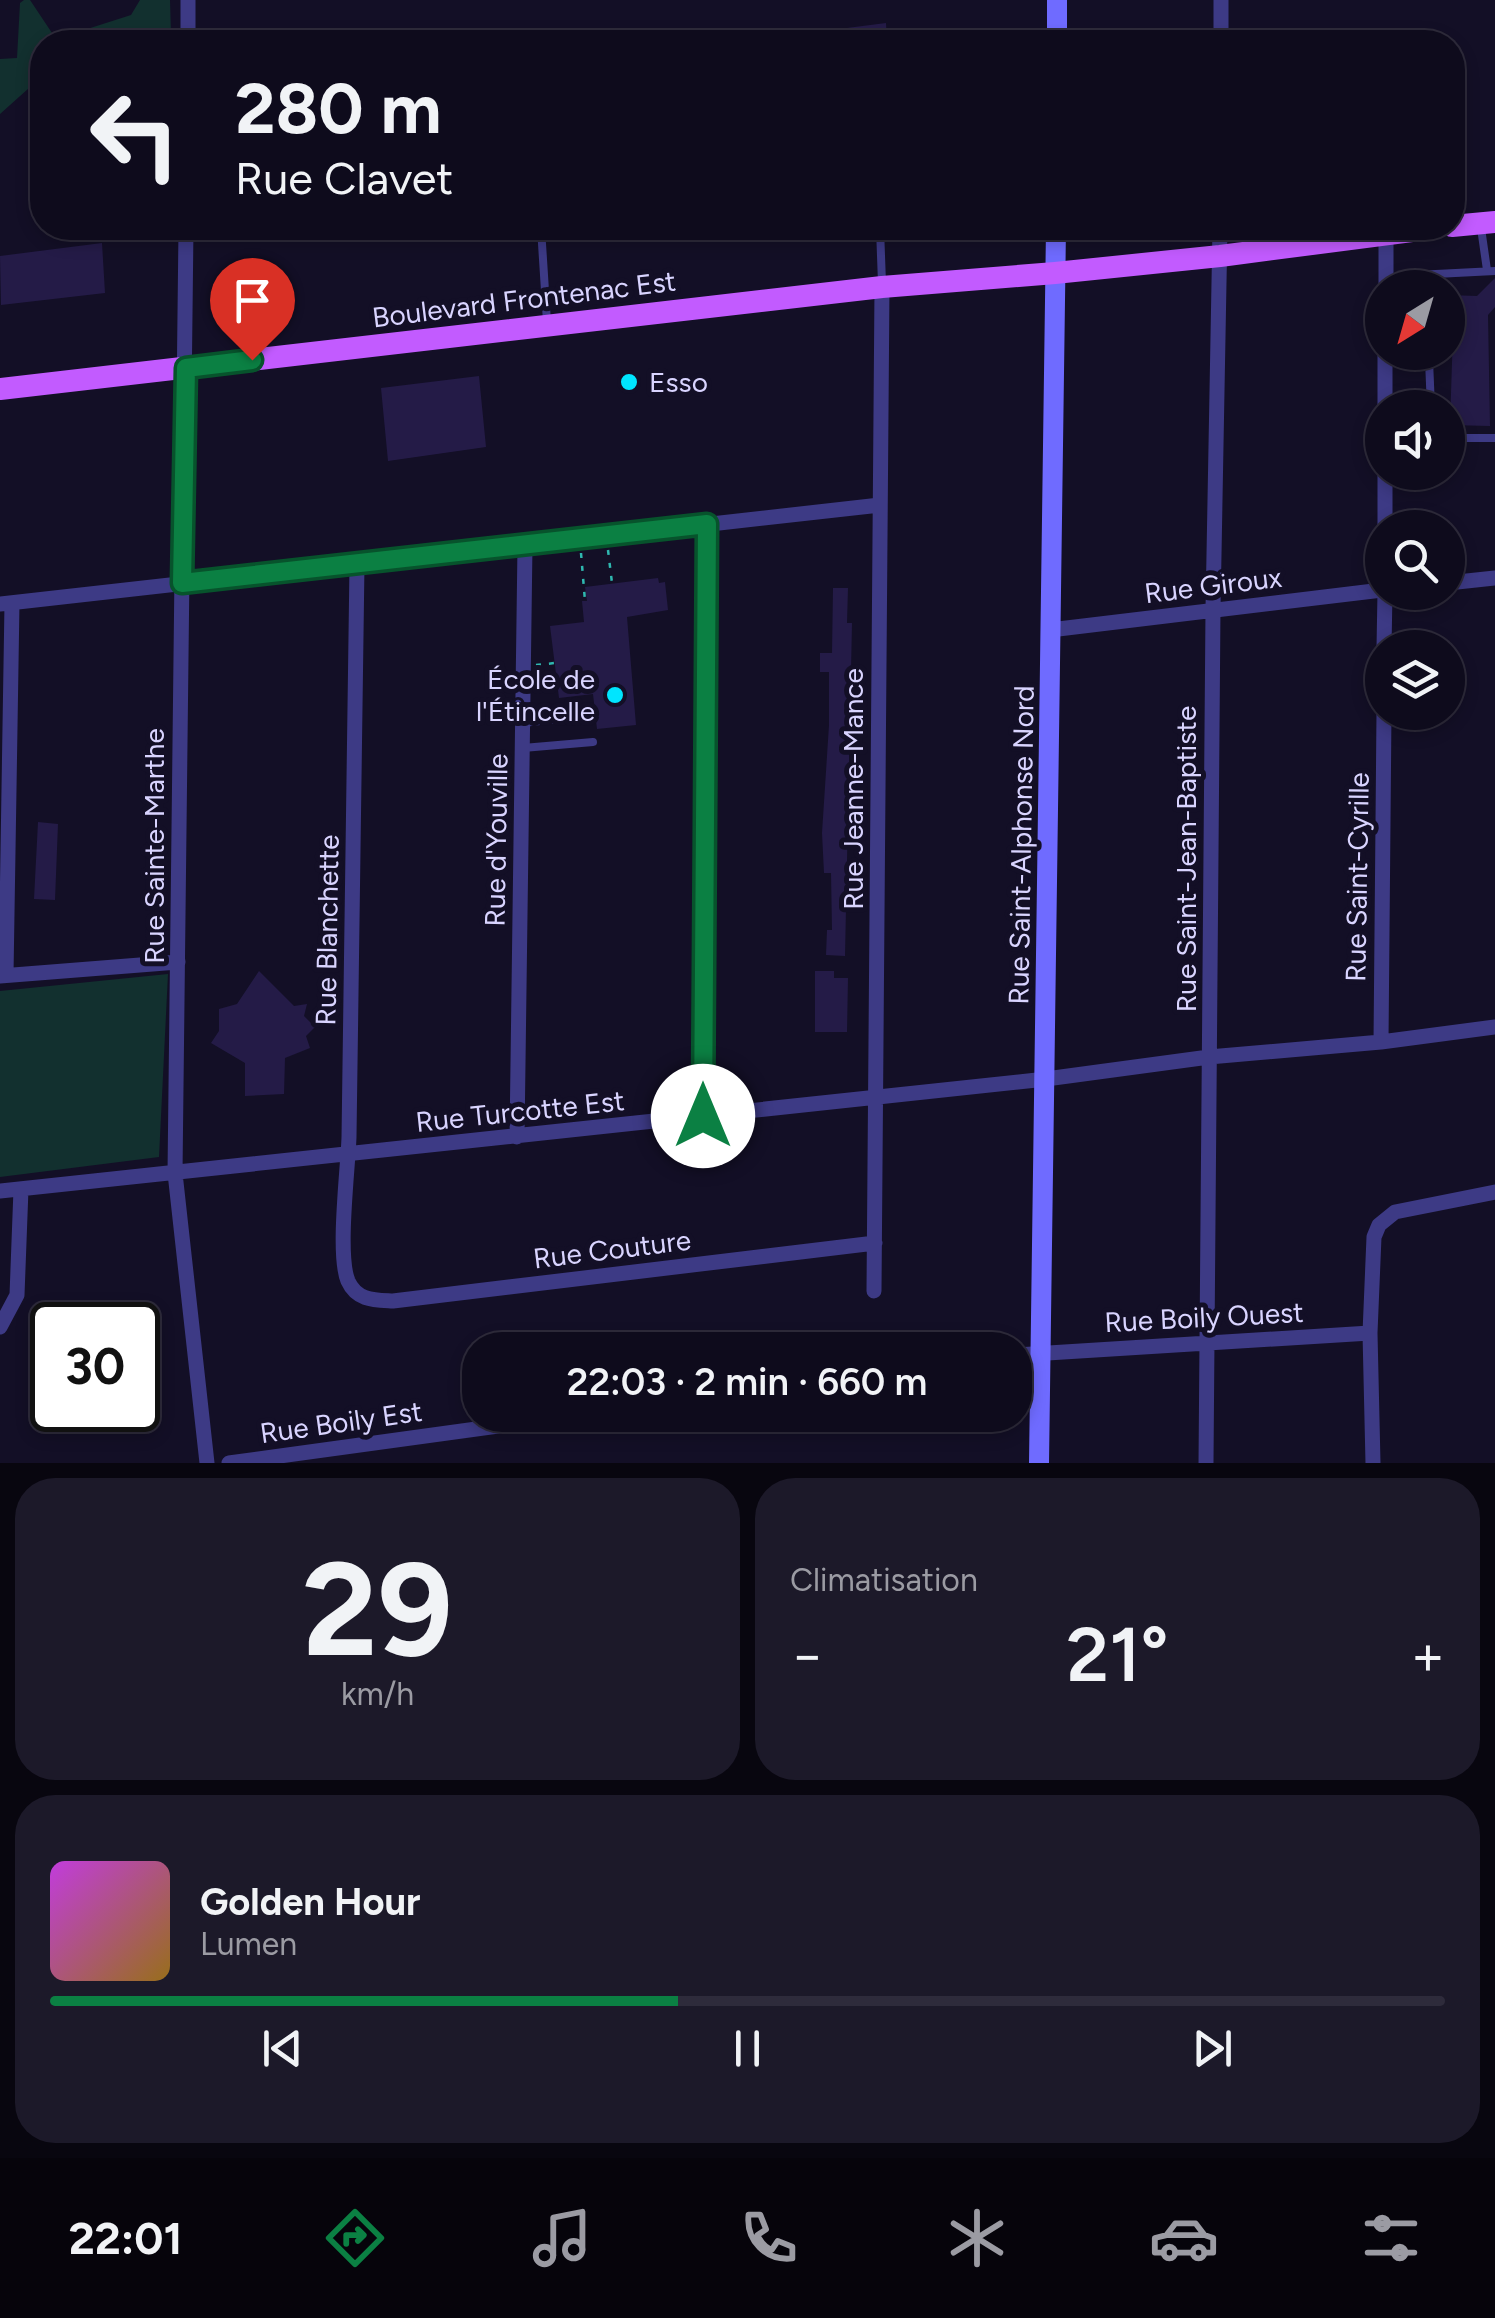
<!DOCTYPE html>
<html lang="fr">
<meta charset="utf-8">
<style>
:root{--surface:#0e0b1c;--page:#1c1929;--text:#f1f3f6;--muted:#9b9ba3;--line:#2e2b3b;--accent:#0b8043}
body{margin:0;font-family:Figtree,sans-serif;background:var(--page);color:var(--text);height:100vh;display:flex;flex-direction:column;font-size:38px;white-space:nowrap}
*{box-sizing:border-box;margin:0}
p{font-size:32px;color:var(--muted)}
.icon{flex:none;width:55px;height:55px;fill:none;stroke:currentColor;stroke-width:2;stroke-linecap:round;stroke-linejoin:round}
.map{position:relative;height:1463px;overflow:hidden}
.panel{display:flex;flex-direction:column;gap:15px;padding:15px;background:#08060f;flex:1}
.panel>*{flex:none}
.banner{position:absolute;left:30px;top:30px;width:1435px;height:210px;border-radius:40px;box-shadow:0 5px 15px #0003,0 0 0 2px var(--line);background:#0e0b1c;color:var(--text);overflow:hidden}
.needle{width:65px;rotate:217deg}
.tools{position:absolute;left:1365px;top:270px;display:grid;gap:20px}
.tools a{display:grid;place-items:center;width:100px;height:100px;border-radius:50%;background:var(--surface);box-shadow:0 5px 15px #0003,0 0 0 2px var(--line);font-size:50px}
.speed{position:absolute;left:30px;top:1302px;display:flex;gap:20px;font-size:50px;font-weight:700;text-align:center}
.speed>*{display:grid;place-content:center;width:130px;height:130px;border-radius:50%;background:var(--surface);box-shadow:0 5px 15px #0003,0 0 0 2px var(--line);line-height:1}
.speed .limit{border:5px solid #111;border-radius:15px;background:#fff;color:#111}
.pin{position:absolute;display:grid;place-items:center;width:85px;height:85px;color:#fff;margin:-102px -42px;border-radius:50% 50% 50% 0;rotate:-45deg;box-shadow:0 0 10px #0007}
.pin .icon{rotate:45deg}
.me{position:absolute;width:110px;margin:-55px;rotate:0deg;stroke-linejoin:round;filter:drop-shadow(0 0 8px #0008)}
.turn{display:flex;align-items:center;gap:35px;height:210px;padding:0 40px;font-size:45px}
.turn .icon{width:130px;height:130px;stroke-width:2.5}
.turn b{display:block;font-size:70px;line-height:85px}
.big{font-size:75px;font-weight:600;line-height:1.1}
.panel .tile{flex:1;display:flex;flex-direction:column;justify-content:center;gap:15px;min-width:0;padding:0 35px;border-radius:40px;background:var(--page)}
.panel .dial{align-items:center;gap:0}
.dial b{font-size:130px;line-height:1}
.song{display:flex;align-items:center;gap:30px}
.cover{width:120px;height:120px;border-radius:15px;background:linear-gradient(135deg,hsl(290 70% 55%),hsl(40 70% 35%))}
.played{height:10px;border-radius:5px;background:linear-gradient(90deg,var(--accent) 45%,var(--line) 45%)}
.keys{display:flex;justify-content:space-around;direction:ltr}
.heat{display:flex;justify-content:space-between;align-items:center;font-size:55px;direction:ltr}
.panel .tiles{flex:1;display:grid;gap:15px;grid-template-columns:1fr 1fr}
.tile:last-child{grid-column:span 2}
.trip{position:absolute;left:462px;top:1332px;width:570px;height:100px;border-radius:40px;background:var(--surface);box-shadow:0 5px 15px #0003,0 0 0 2px var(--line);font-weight:600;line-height:100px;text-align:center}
.menu{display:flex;height:160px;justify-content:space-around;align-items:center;background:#06040b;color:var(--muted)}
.menu .icon{width:70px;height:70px}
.menu .on{color:var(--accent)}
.menu b{font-size:45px;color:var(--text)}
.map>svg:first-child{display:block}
.green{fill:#12302f}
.building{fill:#241b47}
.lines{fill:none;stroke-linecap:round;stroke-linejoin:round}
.path{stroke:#2fb8b0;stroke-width:2.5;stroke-dasharray:5 8;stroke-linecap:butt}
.lane{stroke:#3d3a85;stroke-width:8}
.street{stroke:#3d3a85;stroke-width:15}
.secondary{stroke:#6f6bff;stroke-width:20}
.primary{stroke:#c25bff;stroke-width:22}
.route-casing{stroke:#07532c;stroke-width:25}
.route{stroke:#0b8043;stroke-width:18}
.poi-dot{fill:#00e5ff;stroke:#130f26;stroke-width:4}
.labels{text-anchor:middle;stroke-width:10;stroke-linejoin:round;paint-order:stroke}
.street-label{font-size:28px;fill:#d9d4ff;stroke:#130f26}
.poi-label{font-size:28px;fill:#d9d4ff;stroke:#130f26;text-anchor:start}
</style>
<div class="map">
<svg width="1495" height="1463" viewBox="0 0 1495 1463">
<rect width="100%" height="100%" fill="#130f26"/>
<path class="green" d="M 24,0 L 30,0 L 56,39 L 131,15 L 140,0 L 170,0 L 171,34 L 158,38 L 155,42 L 42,42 L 42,87 L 29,88 L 0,114 L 0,59 L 17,58 L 20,3 Z
M 168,974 L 159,1157 L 0,1177 L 0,991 Z"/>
<path class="building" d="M 886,23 L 887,42 L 792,42 L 792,35 Z
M 102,243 L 105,293 L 1,305 L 0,256 Z
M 1495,278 L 1495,307 L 1488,315 L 1490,426 L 1450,425 L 1453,331 L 1448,331 L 1448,295 L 1477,296 Z
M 479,376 L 486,447 L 388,461 L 381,388 Z
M 658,578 L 659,583 L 665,582 L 668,610 L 627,617 L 636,725 L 597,729 L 593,694 L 559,698 L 550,626 L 584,622 L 582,601 L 587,601 L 585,587 Z
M 833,588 L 848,588 L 847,623 L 852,623 L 845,956 L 826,955 L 827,930 L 832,930 L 831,873 L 824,873 L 822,833 L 829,725 L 829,672 L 820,672 L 820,653 L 832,653 Z
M 38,822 L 58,824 L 55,900 L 34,899 Z
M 259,971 L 294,1006 L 307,1004 L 304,1016 L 315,1027 L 306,1036 L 310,1048 L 285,1058 L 284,1094 L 245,1096 L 245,1063 L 211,1043 L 219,1031 L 219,1009 L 237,1004 Z
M 815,971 L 834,971 L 834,978 L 848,978 L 847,1032 L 815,1032 Z"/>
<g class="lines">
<path class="path" d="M 608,550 L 612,583
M 581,553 L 585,601
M 536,665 L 555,663"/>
<path class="lane" d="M 541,228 L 547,322
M 880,228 L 882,283
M 1481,228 L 1487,270
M 1416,288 L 1416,275 L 1495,271
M 1423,352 L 1429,360 L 1431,408
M 1448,438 L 1495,438
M 523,723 L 590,715
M 523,748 L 593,742"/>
<path class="street" d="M 188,42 L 188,0
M 1221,42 L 1221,0
M 186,228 L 175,1173 L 207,1463
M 1386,288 L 1386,232
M 1385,408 L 1385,352
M 1385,472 L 1385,528
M 357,564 C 354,755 352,946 349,1137 C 348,1169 337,1255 348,1281 C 357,1301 375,1300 393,1301 L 875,1243
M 1448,583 L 1495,578
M 0,604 L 880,505
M 1050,630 L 1382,590
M 1384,648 L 1385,592
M 6,975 L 12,603
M 0,976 L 178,962
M 1381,1042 L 1384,712
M 703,1116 L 707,524
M 517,1137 L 525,545
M 0,1191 L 1046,1079 L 1209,1057 L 1381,1042 L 1495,1027
M 874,1291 L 882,287
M 0,1327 L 17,1295 L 21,1189
M 1015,1355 L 1370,1333
M 229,1463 L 578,1415
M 1206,1463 L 1213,609 L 1220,228
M 1373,1463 L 1370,1333 L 1374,1237 L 1379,1225 L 1395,1212 L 1495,1192"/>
<path class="secondary" d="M 1057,42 L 1057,0
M 1039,1463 L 1056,228"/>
<path class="primary" d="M 1452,226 L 1495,222
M 0,389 L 882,287 L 1055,273 L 1220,256 L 1435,228"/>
</g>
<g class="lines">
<defs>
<path id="route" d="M 252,360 L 186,368 L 182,583 L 707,524 L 703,1116"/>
</defs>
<use href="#route" class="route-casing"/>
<use href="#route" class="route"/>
</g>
<g class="poi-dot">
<circle cx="629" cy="382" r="10"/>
<circle cx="615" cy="695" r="10"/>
</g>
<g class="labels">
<g class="street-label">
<text transform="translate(524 299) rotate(-7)" y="10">Boulevard Frontenac Est</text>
<text transform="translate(1213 585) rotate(-7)" y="10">Rue Giroux</text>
<text transform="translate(853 789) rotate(-90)" y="10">Rue Jeanne-Mance</text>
<text transform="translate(496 840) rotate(-89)" y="10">Rue d'Youville</text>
<text transform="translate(1021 845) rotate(-89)" y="10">Rue Saint-Alphonse Nord</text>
<text transform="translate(154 846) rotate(-90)" y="10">Rue Sainte-Marthe</text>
<text transform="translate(1186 859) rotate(-90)" y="10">Rue Saint-Jean-Baptiste</text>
<text transform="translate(1357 877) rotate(-89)" y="10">Rue Saint-Cyrille</text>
<text transform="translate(327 930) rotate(-89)" y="10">Rue Blanchette</text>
<text transform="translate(520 1111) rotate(-6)" y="10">Rue Turcotte Est</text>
<text transform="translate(612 1249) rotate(-7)" y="10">Rue Couture</text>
<text transform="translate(1204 1317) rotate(-3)" y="10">Rue Boily Ouest</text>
<text transform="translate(341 1422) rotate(-8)" y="10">Rue Boily Est</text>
</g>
<g class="poi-label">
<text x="649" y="392">Esso</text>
<text x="595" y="689" text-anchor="end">École de<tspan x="595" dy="32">l'Étincelle</tspan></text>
</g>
</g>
</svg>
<div class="tools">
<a><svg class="needle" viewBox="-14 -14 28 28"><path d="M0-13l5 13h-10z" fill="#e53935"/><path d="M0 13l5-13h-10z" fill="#9b9ba3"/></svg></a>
<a><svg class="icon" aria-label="sound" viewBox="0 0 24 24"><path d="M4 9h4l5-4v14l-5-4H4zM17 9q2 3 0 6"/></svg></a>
<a><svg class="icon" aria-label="search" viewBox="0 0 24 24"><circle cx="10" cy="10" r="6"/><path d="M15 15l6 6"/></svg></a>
<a><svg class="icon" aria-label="layers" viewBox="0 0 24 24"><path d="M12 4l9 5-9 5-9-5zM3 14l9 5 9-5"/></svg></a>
</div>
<div class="speed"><div class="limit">30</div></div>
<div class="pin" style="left:252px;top:360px;background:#d93025"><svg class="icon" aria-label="arrive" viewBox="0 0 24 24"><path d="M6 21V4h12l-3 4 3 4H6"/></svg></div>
<svg class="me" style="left:703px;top:1116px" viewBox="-20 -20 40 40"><circle r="19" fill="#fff"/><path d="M0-13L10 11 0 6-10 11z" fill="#0b8043"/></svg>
<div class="trip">22:03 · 2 min · 660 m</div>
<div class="banner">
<div class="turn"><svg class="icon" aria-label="left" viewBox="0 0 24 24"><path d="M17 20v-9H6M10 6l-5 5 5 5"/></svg><div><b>280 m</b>Rue Clavet</div></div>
</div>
</div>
<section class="panel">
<div class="tiles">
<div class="tile dial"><b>29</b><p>km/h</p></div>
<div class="tile"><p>Climatisation</p>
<div class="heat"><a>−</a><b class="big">21°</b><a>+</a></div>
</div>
<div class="tile">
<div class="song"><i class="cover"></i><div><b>Golden Hour</b><p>Lumen</p></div></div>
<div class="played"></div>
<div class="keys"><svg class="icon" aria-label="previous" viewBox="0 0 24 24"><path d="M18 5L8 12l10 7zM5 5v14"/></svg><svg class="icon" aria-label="pause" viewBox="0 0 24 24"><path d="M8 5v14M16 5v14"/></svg><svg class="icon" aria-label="next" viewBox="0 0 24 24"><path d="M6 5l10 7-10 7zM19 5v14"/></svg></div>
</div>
</div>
</section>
<nav class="menu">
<b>22:01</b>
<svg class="icon on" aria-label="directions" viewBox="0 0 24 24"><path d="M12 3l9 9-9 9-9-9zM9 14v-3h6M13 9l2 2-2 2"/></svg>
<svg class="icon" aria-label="music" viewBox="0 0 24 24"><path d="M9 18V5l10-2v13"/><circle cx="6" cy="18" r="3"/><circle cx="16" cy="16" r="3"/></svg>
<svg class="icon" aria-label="phone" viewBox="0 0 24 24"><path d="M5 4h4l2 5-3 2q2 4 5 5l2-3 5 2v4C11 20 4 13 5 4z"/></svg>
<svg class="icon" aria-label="climate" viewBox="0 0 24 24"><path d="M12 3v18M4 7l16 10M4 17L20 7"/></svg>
<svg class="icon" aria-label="car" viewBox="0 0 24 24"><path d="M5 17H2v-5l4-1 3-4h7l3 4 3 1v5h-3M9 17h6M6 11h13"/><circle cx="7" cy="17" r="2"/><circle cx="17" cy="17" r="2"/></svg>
<svg class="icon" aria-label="filters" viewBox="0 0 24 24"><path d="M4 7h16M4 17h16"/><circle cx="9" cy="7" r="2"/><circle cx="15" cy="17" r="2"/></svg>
</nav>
